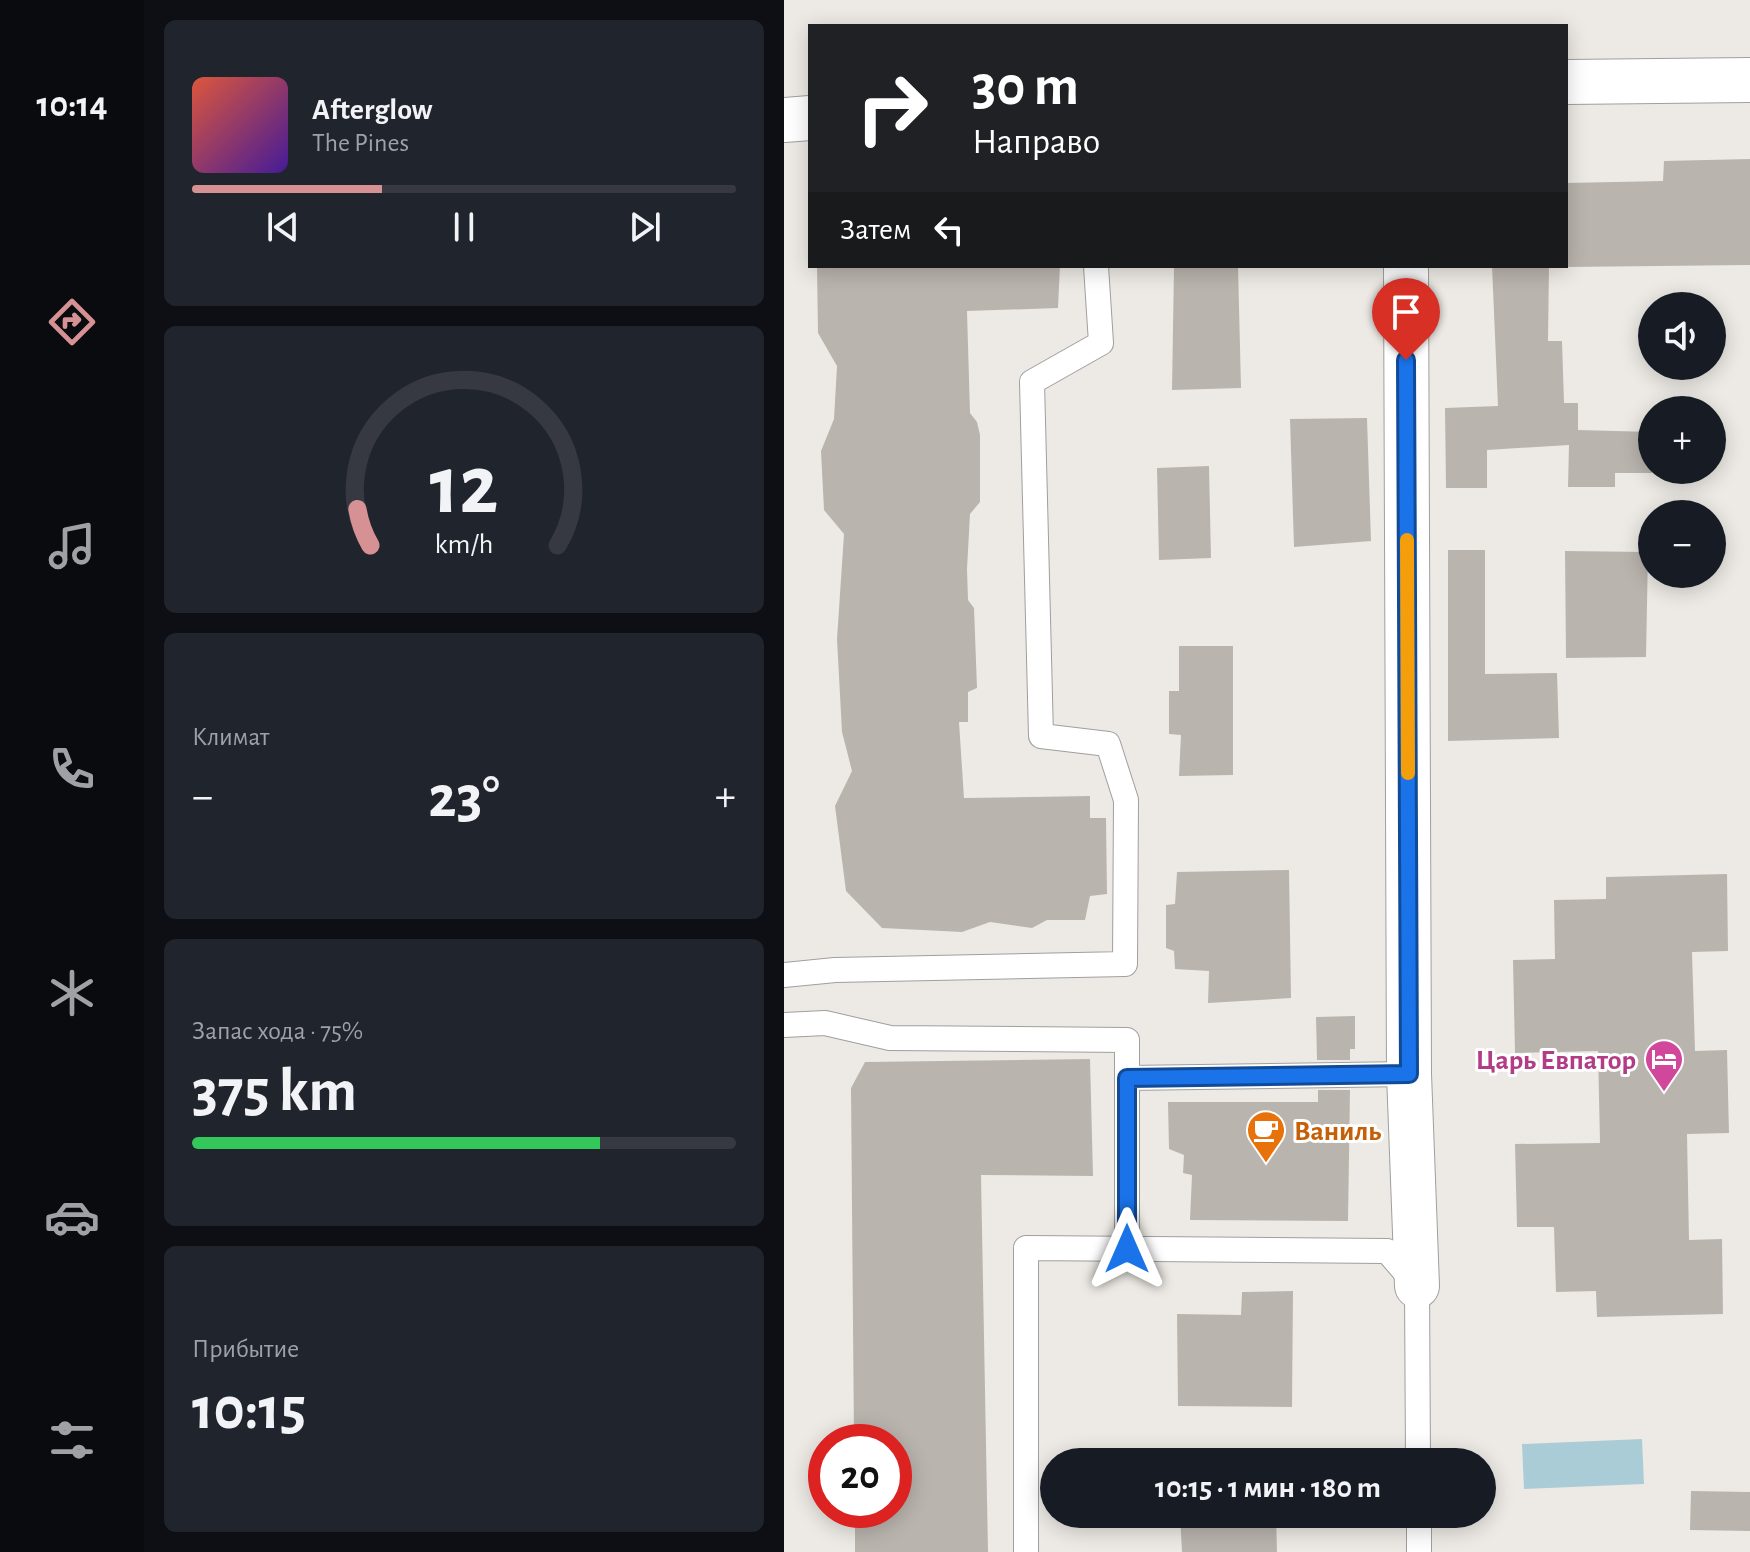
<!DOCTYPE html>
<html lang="ru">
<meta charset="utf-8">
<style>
:root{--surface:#171b24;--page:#20242c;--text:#f1f3f6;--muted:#9ea1a6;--line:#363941;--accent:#d59193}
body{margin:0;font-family:"Alegreya Sans",sans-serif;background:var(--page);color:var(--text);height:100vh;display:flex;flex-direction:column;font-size:30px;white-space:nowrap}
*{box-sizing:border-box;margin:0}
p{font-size:26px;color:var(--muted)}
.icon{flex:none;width:44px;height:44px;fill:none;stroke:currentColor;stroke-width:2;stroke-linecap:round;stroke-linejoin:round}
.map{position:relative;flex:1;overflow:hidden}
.details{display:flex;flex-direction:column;gap:20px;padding:20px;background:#0d0f14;width:640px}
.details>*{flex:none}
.hud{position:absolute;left:24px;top:24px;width:760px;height:244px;border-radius:0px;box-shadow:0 4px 20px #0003;background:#202124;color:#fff;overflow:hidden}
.tools{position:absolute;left:854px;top:292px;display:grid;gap:16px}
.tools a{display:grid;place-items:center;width:88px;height:88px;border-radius:50%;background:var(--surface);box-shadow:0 4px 20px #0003;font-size:40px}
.speed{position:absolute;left:24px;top:1424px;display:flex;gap:16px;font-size:40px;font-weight:700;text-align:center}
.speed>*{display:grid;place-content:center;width:104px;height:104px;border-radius:50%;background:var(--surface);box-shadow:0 4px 20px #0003;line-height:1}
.speed .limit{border:12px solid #d22;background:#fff;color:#111}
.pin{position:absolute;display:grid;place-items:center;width:68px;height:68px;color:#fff;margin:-82px -34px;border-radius:50% 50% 50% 0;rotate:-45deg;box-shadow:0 0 8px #0007}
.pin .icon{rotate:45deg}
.me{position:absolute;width:88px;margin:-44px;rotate:0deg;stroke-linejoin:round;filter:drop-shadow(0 0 6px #0008)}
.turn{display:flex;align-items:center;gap:28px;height:168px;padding:0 32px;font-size:36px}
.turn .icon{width:104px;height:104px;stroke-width:2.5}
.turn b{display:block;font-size:56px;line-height:68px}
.then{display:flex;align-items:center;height:76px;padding:0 32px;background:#0003;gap:16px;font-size:30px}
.big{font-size:60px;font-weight:700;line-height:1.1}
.details .card{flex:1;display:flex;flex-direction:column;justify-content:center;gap:12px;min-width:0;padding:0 28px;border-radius:12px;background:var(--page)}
.details .dial{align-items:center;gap:0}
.dial svg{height:208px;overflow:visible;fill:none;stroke:var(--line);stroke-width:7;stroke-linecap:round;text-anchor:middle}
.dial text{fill:var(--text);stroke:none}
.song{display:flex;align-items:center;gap:24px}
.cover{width:96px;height:96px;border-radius:12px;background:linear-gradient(135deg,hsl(10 70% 55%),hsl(260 70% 35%))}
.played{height:8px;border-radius:4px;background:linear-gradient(90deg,var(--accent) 35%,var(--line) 35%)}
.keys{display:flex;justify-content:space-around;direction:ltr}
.heat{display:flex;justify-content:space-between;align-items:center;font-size:44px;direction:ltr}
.charge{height:12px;border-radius:6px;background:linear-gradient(90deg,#34c759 75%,var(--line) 0)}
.trip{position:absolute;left:256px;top:1448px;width:456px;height:80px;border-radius:40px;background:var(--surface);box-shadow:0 4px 20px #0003;font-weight:700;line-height:80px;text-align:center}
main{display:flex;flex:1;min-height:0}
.menu{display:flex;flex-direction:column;width:144px;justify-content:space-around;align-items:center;background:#090b0e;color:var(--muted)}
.menu .icon{width:56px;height:56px}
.menu .on{color:var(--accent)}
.menu b{font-size:36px;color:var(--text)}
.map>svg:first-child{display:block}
.water{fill:#aaccd6}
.building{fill:#bab4ae}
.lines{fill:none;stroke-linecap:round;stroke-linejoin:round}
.service-casing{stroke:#9f9f9f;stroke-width:26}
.minor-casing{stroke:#9f9f9f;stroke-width:46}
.service{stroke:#fff;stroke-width:24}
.minor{stroke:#fff;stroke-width:44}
.route-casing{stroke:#114b97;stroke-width:20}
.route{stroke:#1a73e8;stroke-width:14}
.slow{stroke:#f59e0b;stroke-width:14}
.labels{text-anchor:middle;stroke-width:6;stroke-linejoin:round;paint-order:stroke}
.hotel-label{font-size:28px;font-weight:bold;fill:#b23c85;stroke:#fff;text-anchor:end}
.food-label{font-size:28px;font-weight:bold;fill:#c56008;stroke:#fff;text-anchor:start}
</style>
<main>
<nav class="menu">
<b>10:14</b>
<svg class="icon on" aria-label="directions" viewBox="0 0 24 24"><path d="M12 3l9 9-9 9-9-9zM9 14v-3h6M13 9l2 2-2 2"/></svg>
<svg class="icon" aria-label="music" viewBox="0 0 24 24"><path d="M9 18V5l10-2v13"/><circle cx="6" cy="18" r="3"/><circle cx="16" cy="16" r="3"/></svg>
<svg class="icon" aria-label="phone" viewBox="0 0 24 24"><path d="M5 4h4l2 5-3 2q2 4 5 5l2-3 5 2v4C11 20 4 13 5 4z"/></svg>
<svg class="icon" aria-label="climate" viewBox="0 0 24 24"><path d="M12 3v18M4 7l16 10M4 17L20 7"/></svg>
<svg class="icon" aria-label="car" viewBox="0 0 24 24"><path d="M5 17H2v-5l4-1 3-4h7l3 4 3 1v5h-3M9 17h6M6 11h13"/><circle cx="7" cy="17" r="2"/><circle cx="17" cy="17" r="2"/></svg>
<svg class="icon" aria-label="filters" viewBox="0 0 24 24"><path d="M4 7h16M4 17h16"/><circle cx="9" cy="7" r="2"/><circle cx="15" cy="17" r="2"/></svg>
</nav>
<section class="details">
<div class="card">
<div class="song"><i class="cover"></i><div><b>Afterglow</b><p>The Pines</p></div></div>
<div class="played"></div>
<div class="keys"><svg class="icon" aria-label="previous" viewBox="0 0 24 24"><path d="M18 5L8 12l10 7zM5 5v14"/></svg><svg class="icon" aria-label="pause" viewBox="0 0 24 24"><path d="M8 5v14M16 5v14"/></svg><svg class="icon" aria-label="next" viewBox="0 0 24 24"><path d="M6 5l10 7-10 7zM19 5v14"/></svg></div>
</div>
<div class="card dial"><svg viewBox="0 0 100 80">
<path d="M14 69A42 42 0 1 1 86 69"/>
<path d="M14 69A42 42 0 0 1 9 55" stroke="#d59193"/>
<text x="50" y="56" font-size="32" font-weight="700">12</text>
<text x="50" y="72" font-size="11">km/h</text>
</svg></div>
<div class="card"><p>Климат</p>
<div class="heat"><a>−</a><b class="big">23°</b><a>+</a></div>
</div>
<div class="card"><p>Запас хода · 75%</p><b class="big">375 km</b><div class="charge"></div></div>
<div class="card"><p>Прибытие</p><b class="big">10:15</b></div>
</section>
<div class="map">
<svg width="966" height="1552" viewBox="0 0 966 1552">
<rect width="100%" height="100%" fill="#edeae5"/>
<path class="water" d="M 858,1439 L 860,1484 L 740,1489 L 738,1444 Z"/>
<path class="building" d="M 966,159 L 966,265 L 782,267 L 782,183 L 879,181 L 880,161 Z
M 33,266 L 276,266 L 274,308 L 183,311 L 186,413 L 193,422 L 196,435 L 196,502 L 186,514 L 183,569 L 184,600 L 190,608 L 193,688 L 184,692 L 184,722 L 175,722 L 180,798 L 306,796 L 306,818 L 322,818 L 323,894 L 306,896 L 301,920 L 263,920 L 248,928 L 206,922 L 178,932 L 98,928 L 62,891 L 51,806 L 68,771 L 58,732 L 53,639 L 60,534 L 40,510 L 37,451 L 50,419 L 53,366 L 34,333 Z
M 390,266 L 454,266 L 457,388 L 388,390 Z
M 708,266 L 765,266 L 764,341 L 778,341 L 780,403 L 794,403 L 794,430 L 868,432 L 868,473 L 831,473 L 831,487 L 784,487 L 785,445 L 703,450 L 703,488 L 662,488 L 661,408 L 714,406 Z
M 583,418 L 587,541 L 510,547 L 506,419 Z
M 425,466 L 427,558 L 375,560 L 373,468 Z
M 664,550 L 701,550 L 701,674 L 773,673 L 775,738 L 664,741 Z
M 781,551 L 864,552 L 862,657 L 782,658 Z
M 395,646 L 449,646 L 449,775 L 395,776 L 397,735 L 385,734 L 385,691 L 395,691 Z
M 505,870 L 507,998 L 424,1003 L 425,971 L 391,969 L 390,951 L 382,948 L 382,905 L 391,904 L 393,872 Z
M 943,874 L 944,951 L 908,952 L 911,1051 L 943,1050 L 945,1133 L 903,1134 L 905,1240 L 938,1239 L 939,1314 L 813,1317 L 812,1291 L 772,1292 L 770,1227 L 733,1227 L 731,1144 L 816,1143 L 814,1051 L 731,1053 L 729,960 L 771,959 L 770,900 L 822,899 L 822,877 Z
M 571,1016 L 571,1049 L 566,1049 L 566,1060 L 533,1060 L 532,1017 Z
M 306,1059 L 309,1176 L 197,1175 L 204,1552 L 71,1552 L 71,1510 L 110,1510 L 110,1442 L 70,1442 L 67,1088 L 81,1062 Z
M 534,1090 L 566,1090 L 564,1221 L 406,1220 L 408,1175 L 399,1173 L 400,1155 L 385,1149 L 384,1102 L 534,1102 Z
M 509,1291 L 508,1407 L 394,1406 L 393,1314 L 457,1315 L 458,1292 Z
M 907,1491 L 966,1492 L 966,1531 L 906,1530 Z
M 396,1514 L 492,1514 L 493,1552 L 398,1552 Z"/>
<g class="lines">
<defs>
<path id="service" d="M 0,975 L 51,970 L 341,964 L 342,800 L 324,744 L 257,736 L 248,382 L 317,343 L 312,266
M 0,1025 L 41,1023 L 106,1038 L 343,1040 L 343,1249
M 343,1078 L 625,1074
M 635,1514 L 635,1552
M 242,1552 L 242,1248 L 603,1251 L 633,1286 L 634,1462"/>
<path id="minor" d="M 782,82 L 966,80
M 0,120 L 26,118
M 622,266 L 625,1074 L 633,1286"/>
</defs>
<use href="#service" class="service-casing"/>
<use href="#minor" class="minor-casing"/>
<use href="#service" class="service"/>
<use href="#minor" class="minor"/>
</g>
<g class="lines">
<defs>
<path id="route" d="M 343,1249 L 343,1078 L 625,1074 L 622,360"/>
</defs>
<use href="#route" class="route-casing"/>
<use href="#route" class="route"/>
<path class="slow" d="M 623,540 L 624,773"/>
</g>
<defs>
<symbol id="hotel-pin" viewBox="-11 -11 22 30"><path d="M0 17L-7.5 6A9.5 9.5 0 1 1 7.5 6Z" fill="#d1479c" stroke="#fff"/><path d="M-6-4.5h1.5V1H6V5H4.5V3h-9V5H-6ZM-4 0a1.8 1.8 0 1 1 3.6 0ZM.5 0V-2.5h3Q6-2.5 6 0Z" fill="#fff"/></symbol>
<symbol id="cafe-pin" viewBox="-11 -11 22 30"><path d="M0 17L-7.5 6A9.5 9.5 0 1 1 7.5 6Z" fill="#e8710a" stroke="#fff"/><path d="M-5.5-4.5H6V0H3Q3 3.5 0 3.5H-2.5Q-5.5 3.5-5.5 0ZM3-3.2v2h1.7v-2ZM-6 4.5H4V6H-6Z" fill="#fff"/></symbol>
</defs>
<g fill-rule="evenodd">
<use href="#hotel-pin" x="858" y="1037" width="44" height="60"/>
<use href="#cafe-pin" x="460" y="1108" width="44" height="60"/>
</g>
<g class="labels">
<g class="hotel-label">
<text x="852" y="1069">Царь Евпатор</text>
</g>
<g class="food-label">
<text x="510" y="1140">Ваниль</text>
</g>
</g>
</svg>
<div class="tools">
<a><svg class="icon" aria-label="sound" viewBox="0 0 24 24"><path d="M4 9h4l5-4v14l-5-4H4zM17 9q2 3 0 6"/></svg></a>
<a>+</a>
<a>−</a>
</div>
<div class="speed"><div class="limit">20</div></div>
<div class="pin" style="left:622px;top:360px;background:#d93025"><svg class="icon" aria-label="arrive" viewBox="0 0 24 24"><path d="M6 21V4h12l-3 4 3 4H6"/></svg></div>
<svg class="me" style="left:343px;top:1249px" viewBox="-20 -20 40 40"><path d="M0-17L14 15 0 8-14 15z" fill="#1a73e8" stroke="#fff" stroke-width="4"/></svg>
<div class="trip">10:15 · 1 мин · 180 m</div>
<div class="hud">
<div class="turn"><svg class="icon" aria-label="right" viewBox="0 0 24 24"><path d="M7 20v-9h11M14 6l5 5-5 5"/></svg><div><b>30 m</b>Направо</div></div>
<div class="then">Затем<svg class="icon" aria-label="left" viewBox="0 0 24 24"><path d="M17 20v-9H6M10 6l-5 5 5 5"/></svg></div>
</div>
</div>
</main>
